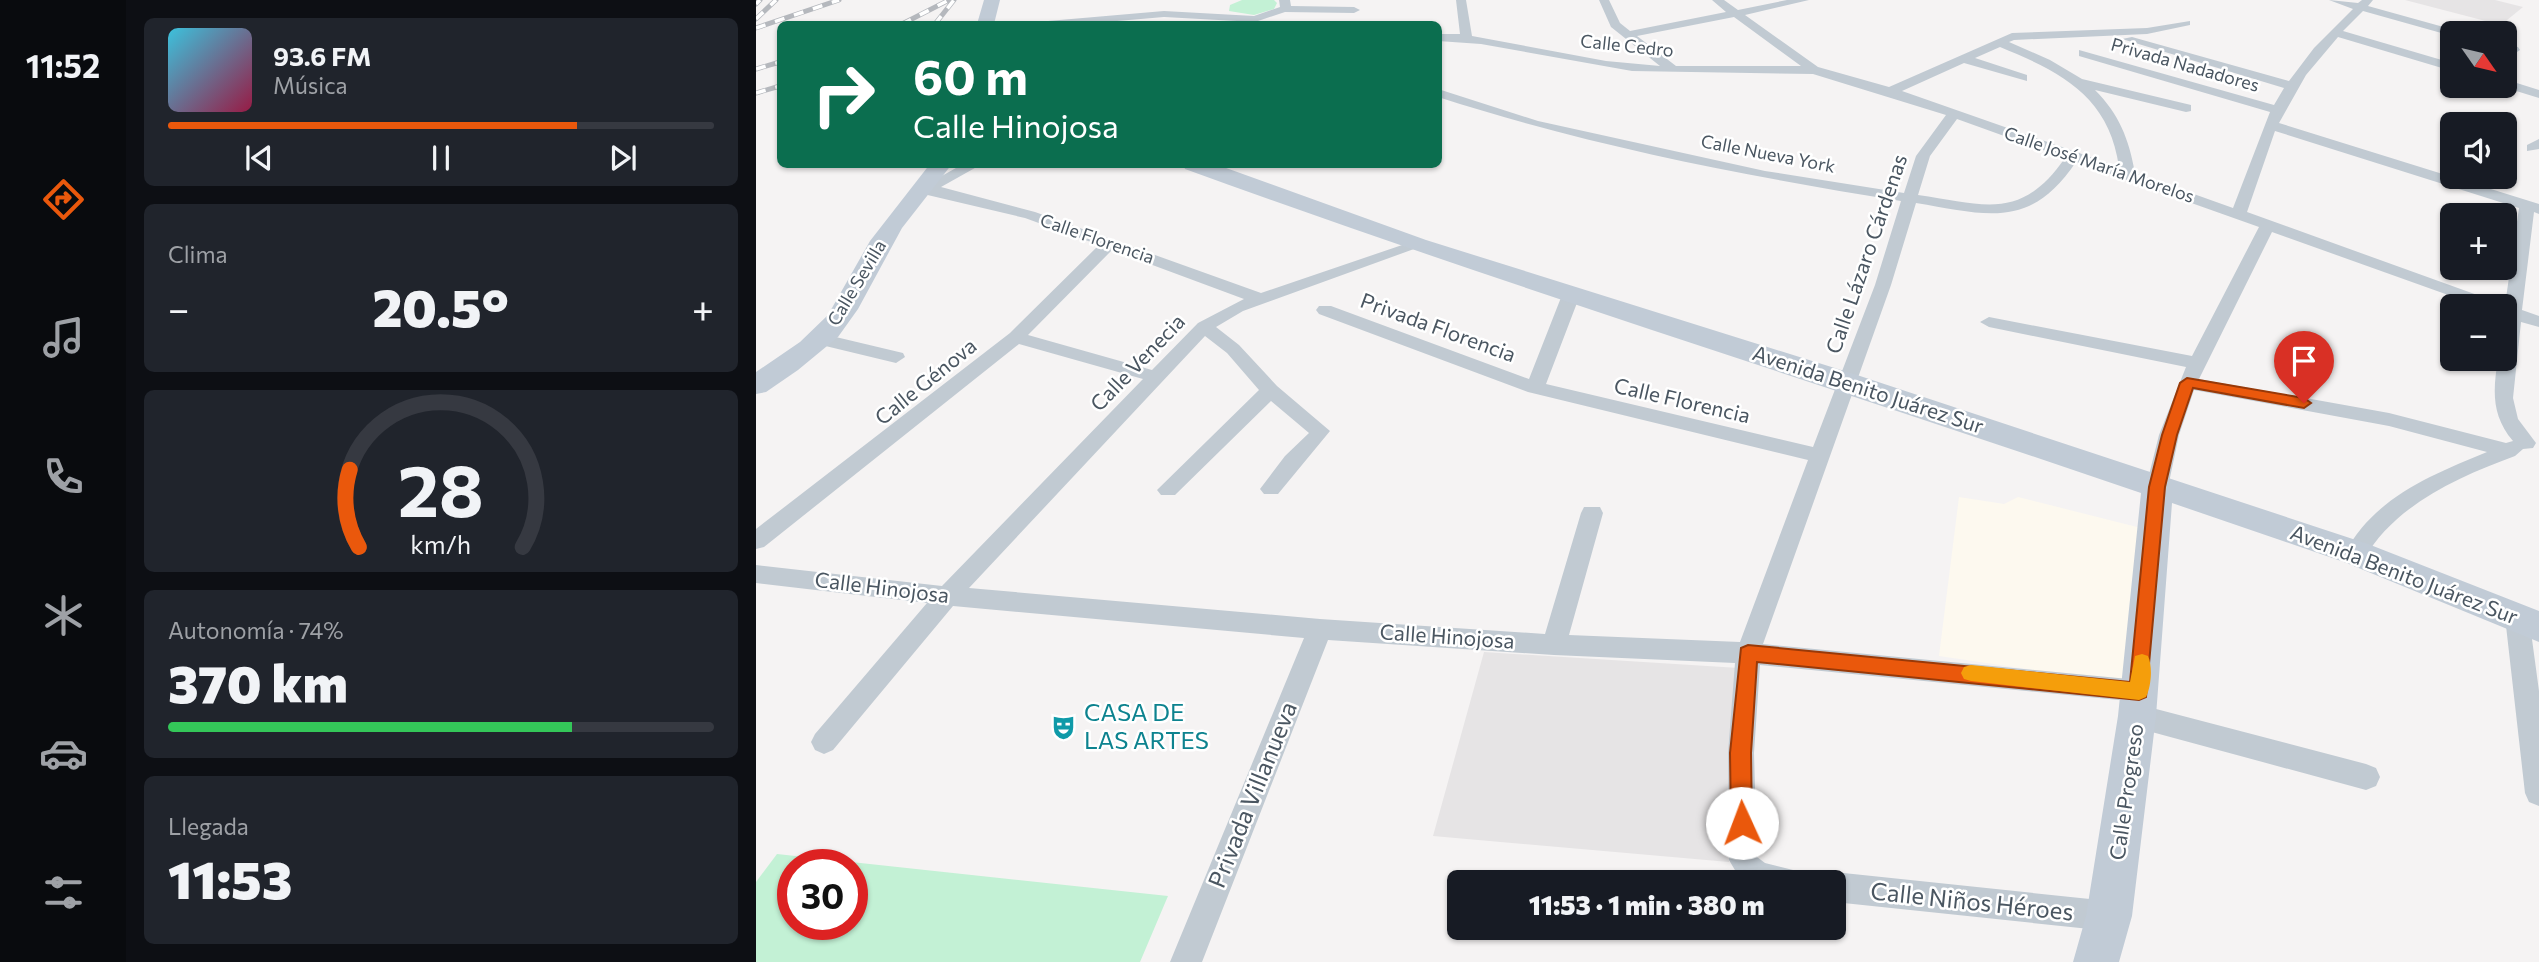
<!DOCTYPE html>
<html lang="es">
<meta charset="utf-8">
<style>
:root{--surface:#171b24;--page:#20242c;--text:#f1f3f6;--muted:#9ea1a6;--line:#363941;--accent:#ea580c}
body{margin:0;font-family:Commissioner,sans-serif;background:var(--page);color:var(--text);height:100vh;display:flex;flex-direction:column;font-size:26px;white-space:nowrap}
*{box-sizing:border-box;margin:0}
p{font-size:23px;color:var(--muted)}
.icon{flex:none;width:38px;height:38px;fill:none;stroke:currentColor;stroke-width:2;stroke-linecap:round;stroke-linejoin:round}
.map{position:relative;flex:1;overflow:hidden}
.drawer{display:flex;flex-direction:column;gap:18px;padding:18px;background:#0d0f14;width:630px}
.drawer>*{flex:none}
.hud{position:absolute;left:21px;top:21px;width:665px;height:147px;border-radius:10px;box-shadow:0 2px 5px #0004;background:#0b6e4f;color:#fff;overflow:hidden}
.needle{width:46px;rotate:124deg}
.buttons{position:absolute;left:1684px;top:21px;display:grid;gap:14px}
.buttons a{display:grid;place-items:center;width:77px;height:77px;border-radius:10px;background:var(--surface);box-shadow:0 2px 5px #0004;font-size:35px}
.speed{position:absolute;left:21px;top:849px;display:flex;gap:14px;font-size:35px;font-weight:700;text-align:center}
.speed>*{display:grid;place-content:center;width:91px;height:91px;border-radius:50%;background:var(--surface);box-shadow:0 2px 5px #0004;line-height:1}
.speed .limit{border:10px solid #d22;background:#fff;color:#111}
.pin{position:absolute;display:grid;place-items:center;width:60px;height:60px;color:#fff;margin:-72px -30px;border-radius:50% 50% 50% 0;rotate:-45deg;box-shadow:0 0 7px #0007}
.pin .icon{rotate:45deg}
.me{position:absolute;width:77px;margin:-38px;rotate:358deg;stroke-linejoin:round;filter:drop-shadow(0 0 5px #0008)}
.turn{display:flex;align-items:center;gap:24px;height:147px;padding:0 21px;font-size:32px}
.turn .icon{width:91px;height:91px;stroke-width:2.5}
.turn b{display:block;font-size:49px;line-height:60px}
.big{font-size:52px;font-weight:800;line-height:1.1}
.drawer .widget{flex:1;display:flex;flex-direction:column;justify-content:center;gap:10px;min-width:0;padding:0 24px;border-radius:10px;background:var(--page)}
.drawer .dial{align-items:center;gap:0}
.dial svg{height:182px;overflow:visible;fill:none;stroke:var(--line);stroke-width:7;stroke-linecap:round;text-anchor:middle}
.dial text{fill:var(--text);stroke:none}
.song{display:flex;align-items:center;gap:21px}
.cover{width:84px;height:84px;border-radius:10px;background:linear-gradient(135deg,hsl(190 70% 55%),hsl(340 70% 35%))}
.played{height:7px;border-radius:4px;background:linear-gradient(90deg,var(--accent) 75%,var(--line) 75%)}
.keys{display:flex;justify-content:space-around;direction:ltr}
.heat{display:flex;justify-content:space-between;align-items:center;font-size:38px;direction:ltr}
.charge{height:10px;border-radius:5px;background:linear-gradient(90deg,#34c759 74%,var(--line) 0)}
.trip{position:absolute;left:691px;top:870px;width:399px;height:70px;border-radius:10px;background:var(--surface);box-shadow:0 2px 5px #0004;font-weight:800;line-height:70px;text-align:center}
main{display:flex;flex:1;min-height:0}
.dock{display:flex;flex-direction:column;width:126px;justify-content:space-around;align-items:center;background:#090b0e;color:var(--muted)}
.dock .icon{width:49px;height:49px}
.dock .current{color:var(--accent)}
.dock b{font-size:32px;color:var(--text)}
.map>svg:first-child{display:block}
.commercial{fill:#fdf9ef}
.education{fill:#e6e4e5}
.green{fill:#c3f1d5;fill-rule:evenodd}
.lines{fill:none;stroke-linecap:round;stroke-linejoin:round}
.street{fill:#c1cad2;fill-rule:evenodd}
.secondary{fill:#c1cbd6;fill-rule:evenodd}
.rail-casing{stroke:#b5b8bd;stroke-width:5}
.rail{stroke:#fff;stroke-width:3.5;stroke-dasharray:10;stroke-linecap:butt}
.route{fill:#ea580c;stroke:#983908;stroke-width:2}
.slow{fill:#f59e0b}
.labels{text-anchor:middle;stroke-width:5;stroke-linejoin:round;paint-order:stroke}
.far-street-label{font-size:18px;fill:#4a5661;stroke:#fff}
.street-label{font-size:21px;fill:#4a5661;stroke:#fff}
.near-culture-label{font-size:24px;fill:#0d838f;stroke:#fff;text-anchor:start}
.near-street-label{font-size:24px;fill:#4a5661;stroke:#fff}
</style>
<main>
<nav class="dock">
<b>11:52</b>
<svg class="icon current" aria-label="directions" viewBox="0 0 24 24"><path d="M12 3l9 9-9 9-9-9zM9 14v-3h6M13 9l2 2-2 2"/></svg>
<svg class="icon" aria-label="music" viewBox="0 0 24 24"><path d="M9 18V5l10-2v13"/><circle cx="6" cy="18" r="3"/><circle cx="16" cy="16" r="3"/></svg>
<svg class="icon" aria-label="phone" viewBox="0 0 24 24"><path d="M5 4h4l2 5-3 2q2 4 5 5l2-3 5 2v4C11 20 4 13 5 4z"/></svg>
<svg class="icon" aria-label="climate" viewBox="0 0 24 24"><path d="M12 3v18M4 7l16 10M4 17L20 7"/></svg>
<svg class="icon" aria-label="car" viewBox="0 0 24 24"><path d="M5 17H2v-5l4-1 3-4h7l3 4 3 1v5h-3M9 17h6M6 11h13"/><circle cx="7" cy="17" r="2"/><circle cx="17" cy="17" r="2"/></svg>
<svg class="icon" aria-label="filters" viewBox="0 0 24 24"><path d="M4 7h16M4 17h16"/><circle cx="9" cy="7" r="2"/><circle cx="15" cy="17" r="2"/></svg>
</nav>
<section class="drawer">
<div class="widget">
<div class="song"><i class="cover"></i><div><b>93.6 FM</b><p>Música</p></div></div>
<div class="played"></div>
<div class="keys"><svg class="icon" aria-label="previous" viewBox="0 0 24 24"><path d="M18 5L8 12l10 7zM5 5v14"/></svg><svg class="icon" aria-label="pause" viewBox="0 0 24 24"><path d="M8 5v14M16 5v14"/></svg><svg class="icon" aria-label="next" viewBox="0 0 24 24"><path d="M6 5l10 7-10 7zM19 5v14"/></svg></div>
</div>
<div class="widget"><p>Clima</p>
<div class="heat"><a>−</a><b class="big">20.5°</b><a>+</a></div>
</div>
<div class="widget dial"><svg viewBox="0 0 100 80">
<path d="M14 69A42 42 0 1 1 86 69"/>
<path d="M14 69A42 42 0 0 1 10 35" stroke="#ea580c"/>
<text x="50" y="56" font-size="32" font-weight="700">28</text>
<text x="50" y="72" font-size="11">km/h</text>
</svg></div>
<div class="widget"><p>Autonomía · 74%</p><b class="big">370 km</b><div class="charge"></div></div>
<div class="widget"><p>Llegada</p><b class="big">11:53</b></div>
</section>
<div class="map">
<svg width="1783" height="962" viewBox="0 0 1783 962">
<rect width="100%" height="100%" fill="#f5f3f3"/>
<path class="commercial" d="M 1203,497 L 1248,504 L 1262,497 L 1385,528 L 1373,684 L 1183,656 Z"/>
<path class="education" d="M 1649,0 L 1739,0 L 1767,7 L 1745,25 Z
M 728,652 L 983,668 L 973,862 L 677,836 Z"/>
<path class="green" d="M 486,0 L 518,0 L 521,3 L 518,9 L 498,15 L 473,11 L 474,5 Z
M 21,854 L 412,896 L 384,962 L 0,962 L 0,882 ZM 37,864 L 96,864 L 96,924 L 37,924 Z"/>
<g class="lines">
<path class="street" d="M 523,0 L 534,0 L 535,6 L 598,7 L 604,10 L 598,13 L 529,12 L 499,22 L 408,17 L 326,24 L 286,24 L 292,21 L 408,11 L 498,16 L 524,7 Z
M 700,0 L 710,0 L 716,36 L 850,61 L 904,66 L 855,27 L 843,0 L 853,0 L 864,23 L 874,31 L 970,12 L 956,0 L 968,0 L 982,10 L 1031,0 L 1053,0 L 989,15 L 1062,67 L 1133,87 L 1256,33 L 1391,28 L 1434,21 L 1434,25 L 1391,34 L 1258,40 L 1253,42 L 1294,60 L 1326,79 L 1435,105 L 1435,111 L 1430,112 L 1339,90 C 1363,114 1373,139 1379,173 L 1477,208 L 1514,112 L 1323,56 L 1323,50 L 1518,105 L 1528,88 L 1366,39 L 1376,37 L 1533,81 L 1558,48 L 1597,9 L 1573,0 L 1602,3 L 1606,0 L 1617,0 L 1612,6 L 1702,31 L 1704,33 L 1696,33 L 1696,36 L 1607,11 L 1587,31 L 1696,63 L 1696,71 L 1582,37 L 1550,75 L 1523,123 L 1783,204 L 1783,214 L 1778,212 L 1766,310 L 1783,316 L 1783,327 L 1765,322 L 1757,398 L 1762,419 L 1780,443 L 1777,448 L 1767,449 L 1759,456 C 1702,477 1639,505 1608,559 L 1600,562 L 1592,559 L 1589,553 C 1618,498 1675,475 1731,452 L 1633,426 L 1438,390 L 1423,435 L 1412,487 L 1408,492 L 1394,492 L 1390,487 L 1403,435 L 1430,367 L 1233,327 L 1224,322 L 1233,317 L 1436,356 L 1503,227 L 1320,162 C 1274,230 1232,215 1160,203 L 1135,285 L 1007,644 L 1383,680 L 1392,683 L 1396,691 L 1392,699 L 1383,702 L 1004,665 L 998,753 L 1001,857 L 1009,863 L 1045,872 L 1050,882 L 986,882 L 973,860 L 972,753 L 979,663 L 798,655 L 572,640 L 446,962 L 414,962 L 548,638 L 197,606 L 77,750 L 68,754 L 59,750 L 55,742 L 59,734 L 171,603 L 0,583 L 0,565 L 186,586 L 387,379 L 263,344 L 8,547 L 0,549 L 0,529 L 254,333 L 343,245 L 269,218 L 163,193 L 161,190 L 207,164 L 226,164 L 185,187 L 279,212 L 505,293 L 655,242 L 667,242 L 669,245 L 487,311 L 460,327 L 483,345 L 521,386 L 574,431 L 522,494 L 508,494 L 504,489 L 529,456 L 553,433 L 515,401 L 419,495 L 405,495 L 401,490 L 503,390 L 471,353 L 449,336 L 213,588 L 564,619 L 789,634 L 825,513 L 828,507 L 844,507 L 847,513 L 813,635 L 984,642 L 1052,460 L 772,392 L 563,314 L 560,310 L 563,306 L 575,306 L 773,379 L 806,295 L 815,290 L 821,291 L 824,295 L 790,384 L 1057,447 L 1119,285 L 1145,201 C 989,176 834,146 682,97 L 682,89 L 782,121 L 1009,171 L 1148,193 L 1160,156 L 1190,115 L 1057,74 L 876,71 L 725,44 L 682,41 L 682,34 L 704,34 ZM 978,17 L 1045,66 L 920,66 L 881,36 ZM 1244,47 C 1305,72 1353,96 1363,167 L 1146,91 L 1208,63 L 1271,81 L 1271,75 L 1219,58 ZM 1201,119 L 1309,158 C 1265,221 1230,205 1162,195 L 1174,156 ZM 1519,131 L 1763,208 L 1749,305 L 1491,212 ZM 1516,232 L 1723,306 L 1748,306 L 1748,359 L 1742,359 C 1737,390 1735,415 1757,441 L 1750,443 L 1633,413 L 1443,379 ZM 356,250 L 488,299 L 442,323 L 396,370 L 272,335 Z
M 1748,44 L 1762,47 L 1764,50 L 1758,54 L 1748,52 Z
M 1748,79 L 1783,90 L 1783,98 L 1744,86 L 1748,86 Z
M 1783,139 L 1783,149 L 1771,151 L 1771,145 Z
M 63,333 L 147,353 L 149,357 L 140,363 L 57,343 L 54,339 Z
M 1761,607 L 1769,610 L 1773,617 L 1783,691 L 1783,806 L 1773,802 L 1769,793 L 1749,617 L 1753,610 Z
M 1381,704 L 1610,764 L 1620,768 L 1624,777 L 1620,786 L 1610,790 L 1381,728 L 1372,724 L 1368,716 L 1372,708 Z
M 1078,872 L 1353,901 L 1364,905 L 1368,916 L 1364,927 L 1353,931 L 1078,902 L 1078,882 L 1065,882 L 1068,877 Z"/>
<path class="secondary" d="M 228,0 L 244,0 L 238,24 L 221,24 Z
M 174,164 L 196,164 L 146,228 L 102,309 L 82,337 L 42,370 L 10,392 L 0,394 L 0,372 L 44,342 L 72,315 L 114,241 Z
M 427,164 L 459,164 L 670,240 L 1101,375 L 1612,544 L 1783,611 L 1783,642 L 1588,562 L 1416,503 L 1400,716 L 1376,916 L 1363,962 L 1317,962 L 1330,916 L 1362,716 L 1385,493 C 1066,384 745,284 429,169 Z"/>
<defs>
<path id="rail" d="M 0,4 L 4,0
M 0,19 L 20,0
M 146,24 L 193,0
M 179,24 L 198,0
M 0,28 L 83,0
M 0,69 L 24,62
M 0,93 L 24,86"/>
</defs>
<use href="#rail" class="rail-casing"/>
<use href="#rail" class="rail"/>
</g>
<path class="route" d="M 1431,378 L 1548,398 L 1555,403 L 1548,408 L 1437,388 L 1421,435 L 1409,487 L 1390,697 L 1383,700 L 1001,662 L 995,753 L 996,823 L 993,830 L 986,834 L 978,830 L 975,823 L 974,753 L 985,648 L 992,645 L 1374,682 L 1393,487 L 1406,435 L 1424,383 Z"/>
<path class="slow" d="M 1386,654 L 1392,656 C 1397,667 1395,687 1390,697 L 1383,700 L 1215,681 L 1208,679 L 1205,673 L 1208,667 L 1215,665 L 1374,682 L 1379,656 Z"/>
<defs>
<symbol id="theatre-bare" viewBox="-9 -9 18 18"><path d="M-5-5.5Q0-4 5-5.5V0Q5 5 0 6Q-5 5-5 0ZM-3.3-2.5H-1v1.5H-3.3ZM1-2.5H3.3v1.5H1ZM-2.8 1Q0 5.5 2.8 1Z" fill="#0f9aa8" stroke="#fff" stroke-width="2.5" paint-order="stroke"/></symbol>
</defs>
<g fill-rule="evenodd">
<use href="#theatre-bare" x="290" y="710" width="35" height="35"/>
</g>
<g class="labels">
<g class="far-street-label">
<text transform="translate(871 46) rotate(6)" y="6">Calle Cedro</text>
<text transform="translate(1429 65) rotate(16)" y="6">Privada Nadadores</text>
<text transform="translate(1012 154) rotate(11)" y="6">Calle Nueva York</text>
<text transform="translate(1343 165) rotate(19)" y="6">Calle José María Morelos</text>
<text transform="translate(341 239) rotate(19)" y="6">Calle Florencia</text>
<text transform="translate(101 283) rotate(-59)" y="6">Calle Sevilla</text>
</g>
<g class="street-label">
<text transform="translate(1111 254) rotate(-71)" y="7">Calle Lázaro Cárdenas</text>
<text transform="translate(682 328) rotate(20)" y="7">Privada Florencia</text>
<text transform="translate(382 363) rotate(-46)" y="7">Calle Venecia</text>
<text transform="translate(170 382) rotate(-39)" y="7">Calle Génova</text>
<text transform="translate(1112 390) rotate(18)" y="7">Avenida Benito Juárez Sur</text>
<text transform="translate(926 401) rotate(13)" y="7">Calle Florencia</text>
<text transform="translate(1648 575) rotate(21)" y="7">Avenida Benito Juárez Sur</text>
<text transform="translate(126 588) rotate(7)" y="7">Calle Hinojosa</text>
<text transform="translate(691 637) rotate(4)" y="7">Calle Hinojosa</text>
<text transform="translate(1371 792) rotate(-82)" y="7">Calle Progreso</text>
</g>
<g class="near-culture-label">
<text x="328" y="721">CASA DE<tspan x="328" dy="28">LAS ARTES</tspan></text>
</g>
<g class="near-street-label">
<text transform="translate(497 795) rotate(-68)" y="8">Privada Villanueva</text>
<text transform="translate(1216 902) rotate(6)" y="8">Calle Niños Héroes</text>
</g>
</g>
</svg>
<div class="buttons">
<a><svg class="needle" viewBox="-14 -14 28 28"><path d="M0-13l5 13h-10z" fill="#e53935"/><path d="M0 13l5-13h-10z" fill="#9ea1a6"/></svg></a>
<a><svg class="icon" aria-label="sound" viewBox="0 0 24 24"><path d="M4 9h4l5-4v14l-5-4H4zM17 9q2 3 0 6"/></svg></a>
<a>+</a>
<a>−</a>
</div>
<div class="speed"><div class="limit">30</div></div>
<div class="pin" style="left:1548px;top:403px;background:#d93025"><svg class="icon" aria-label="arrive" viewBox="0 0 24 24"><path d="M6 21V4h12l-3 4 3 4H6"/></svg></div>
<svg class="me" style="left:986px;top:823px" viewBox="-20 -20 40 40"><circle r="19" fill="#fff"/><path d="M0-13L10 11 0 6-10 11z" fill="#ea580c"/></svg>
<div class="trip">11:53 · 1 min · 380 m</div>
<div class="hud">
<div class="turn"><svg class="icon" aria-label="right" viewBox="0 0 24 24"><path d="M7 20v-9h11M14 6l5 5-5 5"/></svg><div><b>60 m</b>Calle Hinojosa</div></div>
</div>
</div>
</main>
